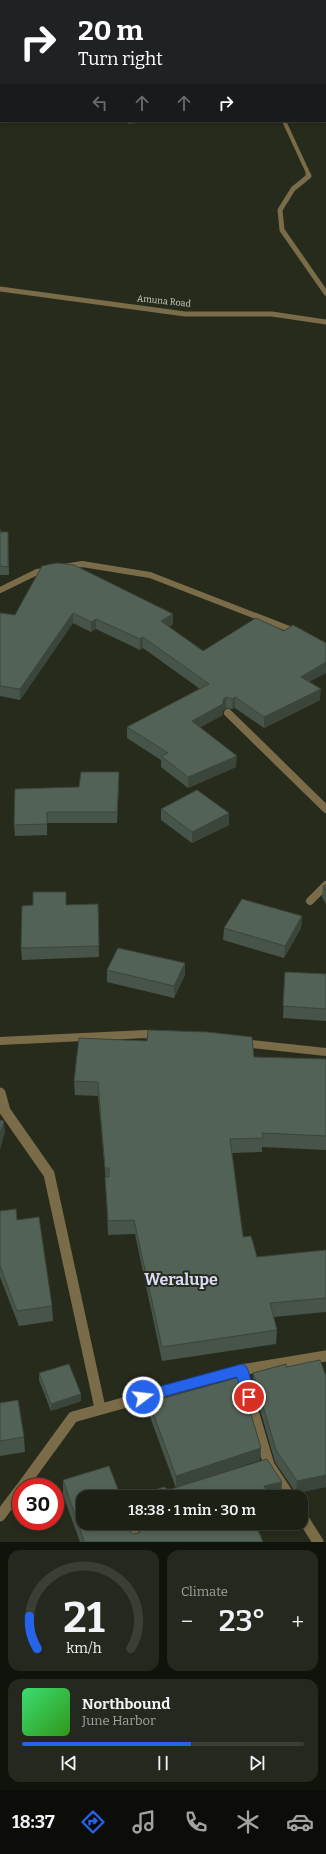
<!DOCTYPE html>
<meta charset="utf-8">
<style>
:root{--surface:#1d2015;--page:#25281e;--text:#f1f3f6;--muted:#a0a3a0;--line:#3b3e34;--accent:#2563eb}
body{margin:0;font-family:Bitter,serif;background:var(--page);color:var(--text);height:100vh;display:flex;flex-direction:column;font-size:15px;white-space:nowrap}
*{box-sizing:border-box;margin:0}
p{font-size:13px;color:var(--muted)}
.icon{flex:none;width:22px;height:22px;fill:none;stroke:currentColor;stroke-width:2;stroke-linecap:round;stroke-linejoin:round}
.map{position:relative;height:1542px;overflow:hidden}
.drawer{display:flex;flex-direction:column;gap:8px;padding:8px;background:#10120c;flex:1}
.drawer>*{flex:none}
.banner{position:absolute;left:0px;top:0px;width:326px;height:122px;box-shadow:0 2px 6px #0003,0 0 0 1px var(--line);background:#202124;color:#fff;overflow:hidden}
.speed{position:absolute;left:12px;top:1478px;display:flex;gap:8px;font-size:20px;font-weight:700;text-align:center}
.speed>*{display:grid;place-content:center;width:52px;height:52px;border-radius:50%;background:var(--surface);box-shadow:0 2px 6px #0003,0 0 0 1px var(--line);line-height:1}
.speed .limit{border:6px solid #d22;background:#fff;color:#111}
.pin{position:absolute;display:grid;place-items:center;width:34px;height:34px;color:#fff;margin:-17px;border:2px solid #fff;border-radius:50%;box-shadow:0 1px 4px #0007}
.me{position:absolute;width:44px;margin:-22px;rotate:75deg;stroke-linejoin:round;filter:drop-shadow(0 0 3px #0008)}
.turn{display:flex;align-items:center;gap:14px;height:84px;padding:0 12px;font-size:18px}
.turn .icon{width:52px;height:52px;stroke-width:2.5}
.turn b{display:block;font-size:28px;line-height:34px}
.lanes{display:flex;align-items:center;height:38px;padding:0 12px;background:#0003;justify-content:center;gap:20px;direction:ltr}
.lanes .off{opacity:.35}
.big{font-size:30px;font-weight:600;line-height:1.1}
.drawer .card{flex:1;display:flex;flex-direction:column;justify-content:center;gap:6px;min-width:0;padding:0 14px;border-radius:12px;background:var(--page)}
.drawer .dial{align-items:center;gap:0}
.dial svg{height:104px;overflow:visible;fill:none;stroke:var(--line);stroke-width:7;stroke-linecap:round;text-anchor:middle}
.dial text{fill:var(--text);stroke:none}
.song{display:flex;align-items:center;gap:12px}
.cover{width:48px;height:48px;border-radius:6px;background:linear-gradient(135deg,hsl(140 70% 55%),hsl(110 70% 35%))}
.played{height:4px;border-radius:2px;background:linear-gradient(90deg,var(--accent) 60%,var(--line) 60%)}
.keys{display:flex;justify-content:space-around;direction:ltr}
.heat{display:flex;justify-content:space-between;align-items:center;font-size:22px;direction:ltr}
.drawer .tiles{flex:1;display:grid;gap:8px;grid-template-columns:1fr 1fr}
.card:last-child{grid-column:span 2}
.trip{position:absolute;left:76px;top:1490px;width:232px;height:40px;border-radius:12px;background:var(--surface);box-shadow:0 2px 6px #0003,0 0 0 1px var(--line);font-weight:600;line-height:40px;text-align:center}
.tabs{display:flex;height:64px;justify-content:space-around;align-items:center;background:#0c0d08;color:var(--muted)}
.tabs .icon{width:28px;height:28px}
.tabs .on{color:var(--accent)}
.tabs b{font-size:18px;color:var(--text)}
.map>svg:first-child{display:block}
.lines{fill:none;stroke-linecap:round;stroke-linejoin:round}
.minor-far4{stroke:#7b6c49;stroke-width:4}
.minor-far3{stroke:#7b6c49;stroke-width:5}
.minor-far2{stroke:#7b6c49;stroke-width:6}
.minor-far1{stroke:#7b6c49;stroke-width:8}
.minor{stroke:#7b6c49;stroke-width:11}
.wall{fill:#47544a}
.shaded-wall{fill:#3a453c}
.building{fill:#536256;stroke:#3a453c}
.route{fill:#2563eb;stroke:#184099}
.labels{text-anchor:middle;stroke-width:4;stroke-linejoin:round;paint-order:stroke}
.far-street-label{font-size:9px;fill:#d2d4cb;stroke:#272b1c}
.near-quarter-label{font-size:16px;font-weight:bold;fill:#d7d9f6;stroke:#272b1c}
</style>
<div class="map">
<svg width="326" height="1542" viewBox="0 0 326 1542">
<rect width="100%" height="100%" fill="#272b1c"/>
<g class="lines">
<path class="minor-far4" d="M 284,121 L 309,175"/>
<path class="minor-far3" d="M 308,174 L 309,176 L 293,189 L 280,210 L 282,230 L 326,293
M 0,289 L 185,314 L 272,314 L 326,322"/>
<path class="minor-far2" d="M 64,567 L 82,564 L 150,575 L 297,632
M 0,590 L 37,572 L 49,570"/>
<path class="minor-far1" d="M 228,713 L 326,809
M 310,901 L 326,885
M 0,1041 L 146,1034 L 159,1035
M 242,1043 L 326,1052"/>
<path class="minor" d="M 0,1093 L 5,1111 L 49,1174 L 100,1408
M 241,1370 L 269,1465 L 290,1497
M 22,1487 L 73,1417 L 241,1370 L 326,1356
M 301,1515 L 318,1542
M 0,1516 L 21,1488
M 131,1523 L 135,1542"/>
</g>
<path class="wall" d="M 124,121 L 149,121 L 129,124 Z
M 0,523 L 0,532 L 8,532 L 9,575 L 0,575 Z
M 42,566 L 173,624 L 169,627 L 203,651 L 309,682 L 320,700 L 264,728 L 235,708 L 232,709 L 226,708 L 223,711 L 223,715 L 200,727 L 236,767 L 188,788 L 161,767 L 161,760 L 127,738 L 127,727 L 200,689 L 143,648 L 140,650 L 96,629 L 91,632 L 73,623 L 20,700 L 0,696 L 0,613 L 15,615 Z
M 119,783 L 117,823 L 47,823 L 47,835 L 15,836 L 14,825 L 79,787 Z
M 161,809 L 229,825 L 192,843 L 161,820 Z
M 326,885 L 326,904 L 322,897 L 323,886 Z
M 98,904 L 99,957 L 22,960 L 21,948 L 66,905 Z
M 302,916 L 301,928 L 284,958 L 223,940 L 224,928 Z
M 107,970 L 185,975 L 174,998 L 107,982 Z
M 285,972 L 326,974 L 326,1021 L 283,1018 Z
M 254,1057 L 326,1059 L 326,1150 L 262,1147 L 262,1152 L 232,1153 L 243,1237 L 257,1257 L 326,1250 L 326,1312 L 273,1317 L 277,1330 L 276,1344 L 162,1361 L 135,1234 L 108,1235 L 106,1182 L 98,1096 L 75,1095 L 74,1081 Z
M 0,1211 L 17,1220 L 52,1306 L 53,1321 L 19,1326 L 0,1277 Z
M 39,1373 L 81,1401 L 51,1411 L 39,1380 Z
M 253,1373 L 326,1376 L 326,1487 L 296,1493 L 275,1462 L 253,1385 Z
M 149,1402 L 261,1448 L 260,1460 L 176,1488 L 149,1414 Z
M 0,1403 L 24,1437 L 25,1452 L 0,1456 Z
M 63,1480 L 128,1529 L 133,1534 L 139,1533 L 137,1523 L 255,1523 L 263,1542 L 80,1542 L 63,1495 Z"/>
<path class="shaded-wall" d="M 129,121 L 149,121 L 129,124 Z
M 73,613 L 73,623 L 20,700 L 20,689 Z
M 173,614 L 173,624 L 161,631 L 161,621 Z
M 96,619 L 96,629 L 91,632 L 91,622 Z
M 143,637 L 143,648 L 140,650 L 140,639 Z
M 326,662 L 326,673 L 300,687 L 301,677 Z
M 321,689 L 320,700 L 264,728 L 264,717 Z
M 226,697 L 226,708 L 223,711 L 223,715 L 192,732 L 192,721 L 223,700 Z
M 235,697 L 235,708 L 232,709 L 233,699 Z
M 237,756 L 236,767 L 188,788 L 188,777 Z
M 119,772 L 119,783 L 117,823 L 117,812 Z
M 229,813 L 229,825 L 192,843 L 192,832 Z
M 302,916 L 301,928 L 284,958 L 285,946 Z
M 185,963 L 185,975 L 174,998 L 174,986 Z
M 4,1121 L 5,1132 L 0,1150 L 0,1134 Z
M 81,1394 L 81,1401 L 51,1411 L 51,1404 Z
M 261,1448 L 260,1460 L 176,1488 L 176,1476 Z
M 326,1475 L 326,1487 L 296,1493 L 297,1481 Z
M 282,1482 L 281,1496 L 278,1497 L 264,1497 L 264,1486 Z"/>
<path class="building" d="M 128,0 L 237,0 L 237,1 L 127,1 Z
M 0,529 L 0,532 L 8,532 L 8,567 L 0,566 Z
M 57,563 L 74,565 L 173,614 L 161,621 L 203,651 L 256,618 L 284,631 L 293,625 L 326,643 L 326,662 L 301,677 L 321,689 L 264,717 L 235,697 L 233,699 L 226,697 L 223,700 L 223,704 L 192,721 L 237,756 L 188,777 L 161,756 L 168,753 L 127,727 L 209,684 L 143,637 L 140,639 L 96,619 L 91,622 L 73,613 L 20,689 L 0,686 L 0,613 L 15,615 L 42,566 Z
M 81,772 L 119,772 L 117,812 L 47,812 L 47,824 L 14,825 L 15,789 L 79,787 Z
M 197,790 L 229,813 L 192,832 L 161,809 Z
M 326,885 L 326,891 L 323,886 Z
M 33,892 L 66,892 L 66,905 L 98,904 L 99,946 L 21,948 L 22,906 L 33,905 Z
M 242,899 L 302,916 L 285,946 L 224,928 Z
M 118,948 L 185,963 L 174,986 L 107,970 Z
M 285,972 L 326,974 L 326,1009 L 283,1006 Z
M 148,1030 L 207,1032 L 252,1037 L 254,1057 L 326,1059 L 326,1136 L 262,1133 L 263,1138 L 230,1139 L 243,1237 L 251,1236 L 257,1257 L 326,1250 L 326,1298 L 270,1303 L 277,1330 L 162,1347 L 134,1220 L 108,1221 L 105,1177 L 109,1177 L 109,1168 L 105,1168 L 98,1082 L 74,1081 L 79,1038 L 147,1041 Z
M 0,1120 L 4,1121 L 0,1134 Z
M 16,1209 L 17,1220 L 39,1217 L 52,1306 L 17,1311 L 0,1266 L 0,1211 Z
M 320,1360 L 326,1376 L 326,1475 L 297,1481 L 276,1450 L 253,1373 L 286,1364 L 286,1367 Z
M 69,1364 L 81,1394 L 51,1404 L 39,1373 Z
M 240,1377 L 261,1448 L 176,1476 L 149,1402 Z
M 18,1400 L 24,1437 L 0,1441 L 0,1403 Z
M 267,1459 L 282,1482 L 264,1486 L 270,1497 L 132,1497 L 164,1487 L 167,1489 L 171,1489 Z
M 109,1466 L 121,1497 L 83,1497 L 83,1523 L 127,1523 L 128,1529 L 133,1534 L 139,1533 L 142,1529 L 140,1523 L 255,1523 L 263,1542 L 82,1542 L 84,1541 L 63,1480 Z"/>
<path class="route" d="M 242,1364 L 246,1366 L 248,1370 L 256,1397 L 254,1401 L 249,1403 L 244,1401 L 237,1377 L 143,1402 L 138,1401 L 136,1397 L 138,1393 L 143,1391 Z"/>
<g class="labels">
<g class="far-street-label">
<text transform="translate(164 301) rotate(6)" y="3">Amuna Road</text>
</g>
<g class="near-quarter-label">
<text x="181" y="1285">Weralupe</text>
</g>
</g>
</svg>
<div class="speed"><div class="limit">30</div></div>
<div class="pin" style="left:249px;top:1397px;background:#d93025"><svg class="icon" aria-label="arrive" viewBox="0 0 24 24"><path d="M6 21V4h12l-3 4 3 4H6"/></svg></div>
<svg class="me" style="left:143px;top:1397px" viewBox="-20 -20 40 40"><circle r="17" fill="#2563eb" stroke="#fff" stroke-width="3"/><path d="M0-11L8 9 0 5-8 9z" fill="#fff"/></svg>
<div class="trip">18:38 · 1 min · 30 m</div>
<div class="banner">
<div class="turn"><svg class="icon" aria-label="right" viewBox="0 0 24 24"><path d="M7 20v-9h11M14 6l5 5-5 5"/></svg><div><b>20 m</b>Turn right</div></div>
<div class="lanes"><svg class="icon off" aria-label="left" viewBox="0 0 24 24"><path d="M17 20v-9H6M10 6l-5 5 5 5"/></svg><svg class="icon off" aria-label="ahead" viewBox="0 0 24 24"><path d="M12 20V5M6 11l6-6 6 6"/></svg><svg class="icon off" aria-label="ahead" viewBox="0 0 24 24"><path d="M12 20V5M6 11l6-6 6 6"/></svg><svg class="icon" aria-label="right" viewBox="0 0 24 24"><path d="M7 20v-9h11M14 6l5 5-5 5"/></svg></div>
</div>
</div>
<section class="drawer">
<div class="tiles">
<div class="card dial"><svg viewBox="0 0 100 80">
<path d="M14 69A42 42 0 1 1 86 69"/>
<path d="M14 69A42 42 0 0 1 8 44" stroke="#2563eb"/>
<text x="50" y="56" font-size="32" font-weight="700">21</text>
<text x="50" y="72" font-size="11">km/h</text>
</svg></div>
<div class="card"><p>Climate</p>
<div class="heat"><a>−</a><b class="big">23°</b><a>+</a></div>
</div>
<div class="card">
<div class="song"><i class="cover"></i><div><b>Northbound</b><p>June Harbor</p></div></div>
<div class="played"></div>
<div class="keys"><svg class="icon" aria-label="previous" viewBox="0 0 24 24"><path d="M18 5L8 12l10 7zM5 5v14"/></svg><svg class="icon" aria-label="pause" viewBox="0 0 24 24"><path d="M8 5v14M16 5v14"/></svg><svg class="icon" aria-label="next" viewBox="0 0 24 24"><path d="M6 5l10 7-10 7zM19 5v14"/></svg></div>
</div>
</div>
</section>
<nav class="tabs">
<b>18:37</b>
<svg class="icon on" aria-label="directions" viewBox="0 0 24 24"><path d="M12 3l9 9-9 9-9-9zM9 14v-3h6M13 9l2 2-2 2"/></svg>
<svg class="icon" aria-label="music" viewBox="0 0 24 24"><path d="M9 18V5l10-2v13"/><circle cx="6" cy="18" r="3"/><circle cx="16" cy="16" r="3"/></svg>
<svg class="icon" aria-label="phone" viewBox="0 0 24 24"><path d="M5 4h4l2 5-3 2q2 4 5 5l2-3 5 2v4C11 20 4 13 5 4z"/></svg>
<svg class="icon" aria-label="climate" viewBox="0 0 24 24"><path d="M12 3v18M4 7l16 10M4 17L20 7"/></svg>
<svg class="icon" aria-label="car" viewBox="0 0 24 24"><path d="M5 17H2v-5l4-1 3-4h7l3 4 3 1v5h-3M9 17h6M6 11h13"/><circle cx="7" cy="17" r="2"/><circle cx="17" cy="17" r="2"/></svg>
</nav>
